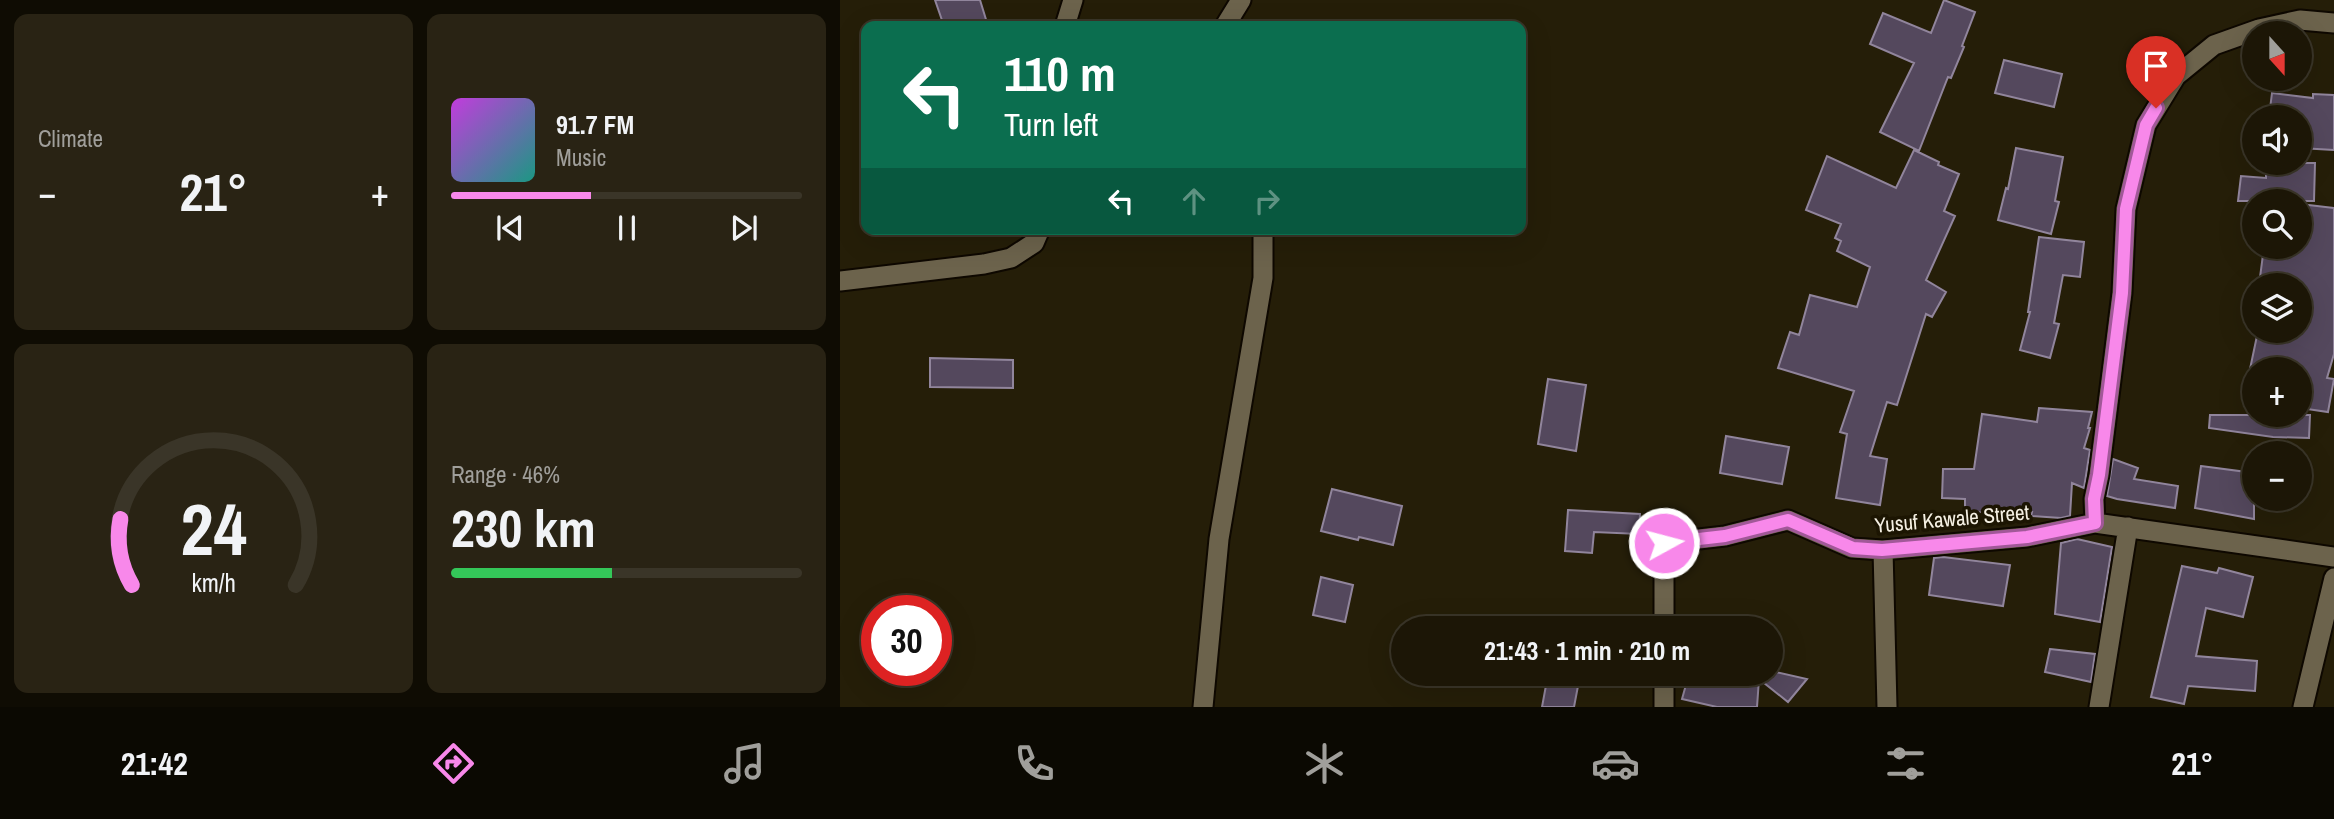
<!DOCTYPE html>
<meta charset="utf-8">
<style>
:root{--surface:#1c1606;--page:#292314;--text:#f1f3f6;--muted:#a09f9b;--line:#3a3528;--accent:#f888ea}
body{margin:0;font-family:"Archivo Narrow",sans-serif;background:var(--page);color:var(--text);height:100vh;display:flex;flex-direction:column;font-size:26px;white-space:nowrap}
*{box-sizing:border-box;margin:0}
p{font-size:23px;color:var(--muted)}
.icon{flex:none;width:38px;height:38px;fill:none;stroke:currentColor;stroke-width:2;stroke-linecap:round;stroke-linejoin:round}
.map{position:relative;flex:1;overflow:hidden}
.panel{display:flex;flex-direction:column;gap:14px;padding:14px;background:#0f0c03;width:840px}
.panel>*{flex:none}
.guide{position:absolute;left:21px;top:21px;width:665px;height:214px;border-radius:14px;box-shadow:0 7px 28px #0002,0 0 0 2px var(--line);background:#0b6e4f;color:#fff;overflow:hidden}
.needle{width:46px;rotate:159deg}
.controls{position:absolute;left:1402px;top:21px;display:grid;gap:14px}
.controls a{display:grid;place-items:center;width:70px;height:70px;border-radius:50%;background:var(--surface);box-shadow:0 7px 28px #0002,0 0 0 2px var(--line);font-size:35px}
.speed{position:absolute;left:21px;top:595px;display:flex;gap:14px;font-size:35px;font-weight:700;text-align:center}
.speed>*{display:grid;place-content:center;width:91px;height:91px;border-radius:50%;background:var(--surface);box-shadow:0 7px 28px #0002,0 0 0 2px var(--line);line-height:1}
.speed .limit{border:10px solid #d22;background:#fff;color:#111}
.pin{position:absolute;display:grid;place-items:center;width:60px;height:60px;color:#fff;margin:-72px -30px;border-radius:50% 50% 50% 0;rotate:-45deg;box-shadow:0 0 7px #0007}
.pin .icon{rotate:45deg}
.me{position:absolute;width:77px;margin:-38px;rotate:83deg;stroke-linejoin:round;filter:drop-shadow(0 0 5px #0008)}
.turn{display:flex;align-items:center;gap:24px;height:147px;padding:0 28px;font-size:32px}
.turn .icon{width:91px;height:91px;stroke-width:2.5}
.turn b{display:block;font-size:49px;line-height:60px}
.lanes{display:flex;align-items:center;height:66px;padding:0 28px;background:#0003;justify-content:center;gap:35px;direction:ltr}
.lanes .off{opacity:.35}
.big{font-size:52px;font-weight:700;line-height:1.1}
.panel .widget{flex:1;display:flex;flex-direction:column;justify-content:center;gap:10px;min-width:0;padding:0 24px;border-radius:14px;background:var(--page)}
.panel .dial{align-items:center;gap:0}
.dial svg{height:182px;overflow:visible;fill:none;stroke:var(--line);stroke-width:7;stroke-linecap:round;text-anchor:middle}
.dial text{fill:var(--text);stroke:none}
.song{display:flex;align-items:center;gap:21px}
.cover{width:84px;height:84px;border-radius:10px;background:linear-gradient(135deg,hsl(290 70% 55%),hsl(170 70% 35%))}
.played{height:7px;border-radius:4px;background:linear-gradient(90deg,var(--accent) 40%,var(--line) 40%)}
.keys{display:flex;justify-content:space-around;direction:ltr}
.heat{display:flex;justify-content:space-between;align-items:center;font-size:38px;direction:ltr}
.charge{height:10px;border-radius:5px;background:linear-gradient(90deg,#34c759 46%,var(--line) 0)}
.panel .tiles{flex:1;display:grid;gap:14px;grid-template-columns:repeat(2,1fr)}
.trip{position:absolute;left:551px;top:616px;width:392px;height:70px;border-radius:35px;background:var(--surface);box-shadow:0 7px 28px #0002,0 0 0 2px var(--line);font-weight:700;line-height:70px;text-align:center}
.dock{display:flex;height:112px;justify-content:space-around;align-items:center;background:#0b0902;color:var(--muted)}
.dock .icon{width:49px;height:49px}
.dock .active{color:var(--accent)}
.dock b{font-size:32px;color:var(--text)}
main{display:flex;flex:1;min-height:0}
.map>svg:first-child{display:block}
.building{fill:#54485d;stroke:#91859c;stroke-width:2}
.lines{fill:none;stroke-linecap:round;stroke-linejoin:round}
.minor-casing{stroke:#0e0800;stroke-width:23}
.minor{stroke:#6c634c;stroke-width:19}
.route-casing{stroke:#a15898;stroke-width:18}
.route{stroke:#f888ea;stroke-width:12}
.labels{text-anchor:middle;stroke-width:7;stroke-linejoin:round;paint-order:stroke}
.street-label{font-size:21px;fill:#f5f0e3;stroke:#1c1502}
</style>
<main>
<section class="panel">
<div class="tiles">
<div class="widget"><p>Climate</p>
<div class="heat"><a>−</a><b class="big">21°</b><a>+</a></div>
</div>
<div class="widget">
<div class="song"><i class="cover"></i><div><b>91.7 FM</b><p>Music</p></div></div>
<div class="played"></div>
<div class="keys"><svg class="icon" aria-label="previous" viewBox="0 0 24 24"><path d="M18 5L8 12l10 7zM5 5v14"/></svg><svg class="icon" aria-label="pause" viewBox="0 0 24 24"><path d="M8 5v14M16 5v14"/></svg><svg class="icon" aria-label="next" viewBox="0 0 24 24"><path d="M6 5l10 7-10 7zM19 5v14"/></svg></div>
</div>
<div class="widget dial"><svg viewBox="0 0 100 80">
<path d="M14 69A42 42 0 1 1 86 69"/>
<path d="M14 69A42 42 0 0 1 9 40" stroke="#f888ea"/>
<text x="50" y="56" font-size="32" font-weight="700">24</text>
<text x="50" y="72" font-size="11">km/h</text>
</svg></div>
<div class="widget"><p>Range · 46%</p><b class="big">230 km</b><div class="charge"></div></div>
</div>
</section>
<div class="map">
<svg width="1494" height="707" viewBox="0 0 1494 707">
<rect width="100%" height="100%" fill="#251e08"/>
<path class="building" d="M 95,0 L 140,0 L 148,26 L 104,26 Z
M 1104,0 L 1135,12 L 1122,46 L 1124,47 L 1111,78 L 1108,77 L 1079,151 L 1040,132 L 1074,63 L 1030,44 L 1043,13 L 1091,33 Z
M 1164,60 L 1222,74 L 1214,107 L 1155,93 Z
M 1432,93 L 1473,98 L 1473,94 L 1494,95 L 1494,150 L 1460,148 L 1460,117 L 1429,117 Z
M 1176,148 L 1223,157 L 1215,201 L 1219,202 L 1211,234 L 1158,220 L 1166,188 L 1168,189 Z
M 1074,150 L 1099,162 L 1098,165 L 1119,174 L 1104,211 L 1115,216 L 1086,280 L 1106,292 L 1092,317 L 1086,314 L 1057,405 L 1047,402 L 1030,456 L 1047,459 L 1040,505 L 996,498 L 1007,434 L 1000,432 L 1014,391 L 938,368 L 950,332 L 959,335 L 970,295 L 1017,307 L 1030,267 L 997,251 L 1001,241 L 995,238 L 1001,224 L 966,210 L 987,156 L 1056,188 Z
M 1426,163 L 1475,163 L 1474,201 L 1398,201 L 1401,176 L 1426,178 Z
M 1460,204 L 1494,208 L 1494,354 L 1487,378 L 1494,379 L 1488,412 L 1460,408 L 1460,369 L 1410,369 L 1418,331 L 1460,331 L 1460,285 L 1419,285 L 1424,247 L 1460,247 Z
M 1199,237 L 1244,242 L 1240,277 L 1223,275 L 1214,323 L 1219,324 L 1210,358 L 1180,350 L 1190,312 L 1188,312 Z
M 90,358 L 173,360 L 173,388 L 90,387 Z
M 708,379 L 746,385 L 736,451 L 698,444 Z
M 1199,408 L 1252,412 L 1248,428 L 1250,428 L 1244,448 L 1250,450 L 1244,488 L 1232,483 L 1230,516 L 1221,518 L 1191,516 L 1192,512 L 1125,512 L 1125,499 L 1102,498 L 1103,469 L 1134,469 L 1142,414 L 1197,422 Z
M 1370,415 L 1470,415 L 1469,438 L 1433,437 L 1369,428 Z
M 886,436 L 949,447 L 942,484 L 880,473 Z
M 1273,459 L 1298,468 L 1294,479 L 1338,486 L 1335,508 L 1277,499 L 1267,496 Z
M 1361,466 L 1414,473 L 1414,519 L 1355,508 Z
M 492,489 L 562,506 L 553,545 L 519,537 L 518,540 L 481,531 Z
M 728,510 L 800,514 L 799,534 L 754,532 L 752,553 L 725,551 Z
M 1237,539 L 1272,547 L 1260,622 L 1215,614 L 1221,543 Z
M 1103,557 L 1170,565 L 1163,606 L 1089,595 L 1094,558 Z
M 1342,566 L 1377,573 L 1379,568 L 1413,577 L 1403,617 L 1366,608 L 1356,656 L 1417,661 L 1415,691 L 1348,686 L 1344,704 L 1311,697 Z
M 481,577 L 513,585 L 505,622 L 473,615 Z
M 1210,649 L 1255,654 L 1251,682 L 1205,672 Z
M 931,671 L 967,679 L 948,702 L 919,679 L 917,707 L 877,707 L 842,699 L 849,674 L 931,674 Z
M 707,680 L 738,686 L 734,707 L 702,707 Z"/>
<g class="lines">
<defs>
<path id="minor" d="M 225,26 L 233,0
M 385,26 L 401,0
M 0,281 L 144,264 L 171,258 L 194,243 L 200,229
M 1255,523 L 1254,499 L 1259,475 L 1282,293 L 1286,209 L 1306,125 L 1336,76 L 1374,45 L 1419,29 L 1460,20 L 1494,23
M 1043,550 L 1047,707
M 824,628 L 824,543 L 885,536 L 948,520 L 1012,548 L 1043,550 L 1187,537 L 1255,523 L 1494,557
M 363,707 L 379,539 L 423,278 L 423,229
M 824,707 L 824,674
M 1259,707 L 1288,527
M 1463,707 L 1494,578"/>
</defs>
<use href="#minor" class="minor-casing"/>
<use href="#minor" class="minor"/>
</g>
<g class="lines">
<defs>
<path id="route" d="M 824,543 L 885,536 L 948,520 L 1013,548 L 1042,550 L 1187,537 L 1255,523 L 1254,499 L 1259,475 L 1282,293 L 1286,209 L 1306,125 L 1316,108"/>
</defs>
<use href="#route" class="route-casing"/>
<use href="#route" class="route"/>
</g>
<g class="labels">
<g class="street-label">
<text transform="translate(1112 519) rotate(-5)" y="7">Yusuf Kawale Street</text>
</g>
</g>
</svg>
<div class="controls">
<a><svg class="needle" viewBox="-14 -14 28 28"><path d="M0-13l5 13h-10z" fill="#e53935"/><path d="M0 13l5-13h-10z" fill="#a09f9b"/></svg></a>
<a><svg class="icon" aria-label="sound" viewBox="0 0 24 24"><path d="M4 9h4l5-4v14l-5-4H4zM17 9q2 3 0 6"/></svg></a>
<a><svg class="icon" aria-label="search" viewBox="0 0 24 24"><circle cx="10" cy="10" r="6"/><path d="M15 15l6 6"/></svg></a>
<a><svg class="icon" aria-label="layers" viewBox="0 0 24 24"><path d="M12 4l9 5-9 5-9-5zM3 14l9 5 9-5"/></svg></a>
<a>+</a>
<a>−</a>
</div>
<div class="speed"><div class="limit">30</div></div>
<div class="pin" style="left:1316px;top:108px;background:#d93025"><svg class="icon" aria-label="arrive" viewBox="0 0 24 24"><path d="M6 21V4h12l-3 4 3 4H6"/></svg></div>
<svg class="me" style="left:824px;top:543px" viewBox="-20 -20 40 40"><circle r="17" fill="#f888ea" stroke="#fff" stroke-width="3"/><path d="M0-11L8 9 0 5-8 9z" fill="#fff"/></svg>
<div class="trip">21:43 · 1 min · 210 m</div>
<div class="guide">
<div class="turn"><svg class="icon" aria-label="left" viewBox="0 0 24 24"><path d="M17 20v-9H6M10 6l-5 5 5 5"/></svg><div><b>110 m</b>Turn left</div></div>
<div class="lanes"><svg class="icon" aria-label="left" viewBox="0 0 24 24"><path d="M17 20v-9H6M10 6l-5 5 5 5"/></svg><svg class="icon off" aria-label="ahead" viewBox="0 0 24 24"><path d="M12 20V5M6 11l6-6 6 6"/></svg><svg class="icon off" aria-label="right" viewBox="0 0 24 24"><path d="M7 20v-9h11M14 6l5 5-5 5"/></svg></div>
</div>
</div>
</main>
<nav class="dock">
<b>21:42</b>
<svg class="icon active" aria-label="directions" viewBox="0 0 24 24"><path d="M12 3l9 9-9 9-9-9zM9 14v-3h6M13 9l2 2-2 2"/></svg>
<svg class="icon" aria-label="music" viewBox="0 0 24 24"><path d="M9 18V5l10-2v13"/><circle cx="6" cy="18" r="3"/><circle cx="16" cy="16" r="3"/></svg>
<svg class="icon" aria-label="phone" viewBox="0 0 24 24"><path d="M5 4h4l2 5-3 2q2 4 5 5l2-3 5 2v4C11 20 4 13 5 4z"/></svg>
<svg class="icon" aria-label="climate" viewBox="0 0 24 24"><path d="M12 3v18M4 7l16 10M4 17L20 7"/></svg>
<svg class="icon" aria-label="car" viewBox="0 0 24 24"><path d="M5 17H2v-5l4-1 3-4h7l3 4 3 1v5h-3M9 17h6M6 11h13"/><circle cx="7" cy="17" r="2"/><circle cx="17" cy="17" r="2"/></svg>
<svg class="icon" aria-label="filters" viewBox="0 0 24 24"><path d="M4 7h16M4 17h16"/><circle cx="9" cy="7" r="2"/><circle cx="15" cy="17" r="2"/></svg>
<b>21°</b>
</nav>
